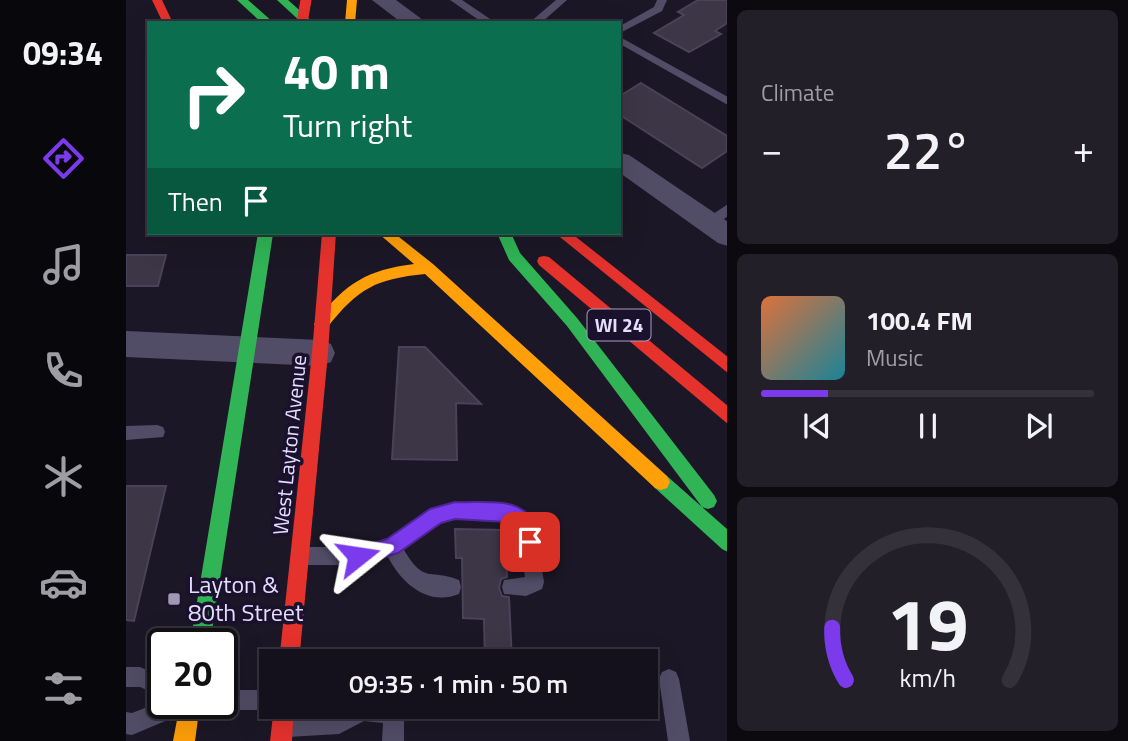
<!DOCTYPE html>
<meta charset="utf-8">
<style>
:root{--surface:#15111c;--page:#221f29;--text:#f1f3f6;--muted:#9d9da3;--line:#34313b;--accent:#7c3aed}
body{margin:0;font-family:"Titillium Web",sans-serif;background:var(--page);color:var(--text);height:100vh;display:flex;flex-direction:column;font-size:26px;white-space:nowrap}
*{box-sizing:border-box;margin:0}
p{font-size:23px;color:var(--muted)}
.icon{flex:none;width:38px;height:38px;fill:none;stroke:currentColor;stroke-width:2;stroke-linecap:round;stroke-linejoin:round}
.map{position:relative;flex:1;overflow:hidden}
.panel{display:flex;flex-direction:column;gap:10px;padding:10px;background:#0c090f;width:401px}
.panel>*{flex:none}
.top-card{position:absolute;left:21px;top:21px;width:474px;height:214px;border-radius:0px;box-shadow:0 7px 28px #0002,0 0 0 2px var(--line);background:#0b6e4f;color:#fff;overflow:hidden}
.speed{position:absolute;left:21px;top:628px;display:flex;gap:14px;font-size:35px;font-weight:700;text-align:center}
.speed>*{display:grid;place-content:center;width:91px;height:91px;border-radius:50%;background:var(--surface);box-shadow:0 7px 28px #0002,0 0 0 2px var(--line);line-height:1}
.speed .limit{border:4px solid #111;border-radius:10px;background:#fff;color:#111}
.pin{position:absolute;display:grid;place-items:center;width:60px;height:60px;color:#fff;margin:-30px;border-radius:14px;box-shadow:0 4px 10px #0006}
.me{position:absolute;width:77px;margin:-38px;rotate:75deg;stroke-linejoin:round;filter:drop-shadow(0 0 5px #0008)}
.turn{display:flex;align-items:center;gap:24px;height:147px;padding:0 21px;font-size:32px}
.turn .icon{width:91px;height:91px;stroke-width:2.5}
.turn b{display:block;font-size:49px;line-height:60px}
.then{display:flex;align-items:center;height:66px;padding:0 21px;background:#0003;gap:14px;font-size:26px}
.big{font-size:52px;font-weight:600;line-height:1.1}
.panel .card{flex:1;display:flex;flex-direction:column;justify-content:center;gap:10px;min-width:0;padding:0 24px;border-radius:10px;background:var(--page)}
.panel .dial{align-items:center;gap:0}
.dial svg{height:182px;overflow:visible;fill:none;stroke:var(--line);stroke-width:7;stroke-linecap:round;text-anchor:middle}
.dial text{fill:var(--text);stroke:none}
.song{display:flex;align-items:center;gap:21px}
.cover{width:84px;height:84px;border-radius:10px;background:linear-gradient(135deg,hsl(20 70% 55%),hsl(190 70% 35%))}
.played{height:7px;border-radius:4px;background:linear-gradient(90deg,var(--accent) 20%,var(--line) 20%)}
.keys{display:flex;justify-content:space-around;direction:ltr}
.heat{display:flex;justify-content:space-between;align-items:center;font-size:38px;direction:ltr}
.trip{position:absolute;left:133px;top:649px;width:399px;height:70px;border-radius:0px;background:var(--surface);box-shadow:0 7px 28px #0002,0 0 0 2px var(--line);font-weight:600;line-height:70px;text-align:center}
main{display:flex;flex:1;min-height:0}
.dock{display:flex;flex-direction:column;width:126px;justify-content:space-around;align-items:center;background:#08070b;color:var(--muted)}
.dock .icon{width:49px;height:49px}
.dock .active{color:var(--accent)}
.dock b{font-size:32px;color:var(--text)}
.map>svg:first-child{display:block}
.building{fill:#3c3647;stroke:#4a4259;stroke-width:2}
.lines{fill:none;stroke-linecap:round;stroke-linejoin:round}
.lane{fill:#524d67;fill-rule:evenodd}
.street{fill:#524d67;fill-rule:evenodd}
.fast{fill:#30b455;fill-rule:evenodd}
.slow{fill:#ff9f0a;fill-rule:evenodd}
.jam{fill:#e5322d;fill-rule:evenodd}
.jam-bridge{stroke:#e5322d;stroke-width:11}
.route{fill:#7c3aed;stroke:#51269a;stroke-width:2}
.poi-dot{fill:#9f98b3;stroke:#1a112c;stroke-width:2.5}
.labels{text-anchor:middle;stroke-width:7;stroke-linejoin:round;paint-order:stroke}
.shield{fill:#1a112c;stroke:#a8a0c0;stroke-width:2}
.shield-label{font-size:19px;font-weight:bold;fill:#e5ddff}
.street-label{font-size:21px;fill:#e5ddff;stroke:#1a112c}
.near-poi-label{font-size:24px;fill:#e5ddff;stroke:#1a112c;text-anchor:start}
</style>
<main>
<nav class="dock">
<b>09:34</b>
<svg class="icon active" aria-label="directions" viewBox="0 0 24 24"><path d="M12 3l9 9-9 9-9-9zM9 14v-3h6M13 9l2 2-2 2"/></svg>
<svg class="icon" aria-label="music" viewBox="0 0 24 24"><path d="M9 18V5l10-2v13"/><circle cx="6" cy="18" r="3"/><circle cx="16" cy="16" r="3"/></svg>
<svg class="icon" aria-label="phone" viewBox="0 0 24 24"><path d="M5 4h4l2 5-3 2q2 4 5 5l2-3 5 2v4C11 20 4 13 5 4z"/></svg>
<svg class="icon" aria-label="climate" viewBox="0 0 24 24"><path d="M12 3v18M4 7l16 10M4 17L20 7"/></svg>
<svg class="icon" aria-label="car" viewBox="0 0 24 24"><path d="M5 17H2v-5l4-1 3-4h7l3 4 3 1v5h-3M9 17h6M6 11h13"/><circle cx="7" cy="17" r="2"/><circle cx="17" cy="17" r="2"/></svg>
<svg class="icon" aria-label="filters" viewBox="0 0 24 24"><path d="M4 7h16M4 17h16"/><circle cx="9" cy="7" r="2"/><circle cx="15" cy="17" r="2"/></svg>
</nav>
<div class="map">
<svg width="602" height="741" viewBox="0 0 602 741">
<rect width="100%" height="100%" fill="#1c1726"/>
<path class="building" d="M 572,0 L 601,0 L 601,23 L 589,31 L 595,34 L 563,52 L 528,33 L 558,15 L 552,12 Z
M 515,83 L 601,136 L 601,151 L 576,168 L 494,115 L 494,96 Z
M 0,255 L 40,255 L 32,286 L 0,286 Z
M 273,347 L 299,347 L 355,404 L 330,403 L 331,460 L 266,459 Z
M 0,486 L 40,486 L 8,621 L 0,620 Z
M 329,529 L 379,530 L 381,577 L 375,579 L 373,588 L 376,596 L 383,597 L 386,662 L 359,662 L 358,619 L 337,618 L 336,558 L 330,558 Z"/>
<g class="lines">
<path class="lane" d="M 324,0 L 336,0 L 370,23 L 357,23 Z
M 430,0 L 441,0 L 415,23 L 403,23 Z
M 531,0 L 541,0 L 536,11 L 494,33 L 494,26 L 528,7 Z
M 494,37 L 602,97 L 602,105 L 494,44 Z
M 602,204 L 602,216 L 588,226 L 578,226 L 576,223 L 578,220 Z
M 31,425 L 37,427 L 39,432 L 37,437 L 0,440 L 0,426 Z
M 329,502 L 385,504 L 408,520 L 418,582 L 416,589 L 400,596 L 378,594 L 376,587 L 378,580 L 399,577 L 393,531 L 382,521 L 329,518 L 315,522 L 278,550 C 299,585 303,568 333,580 L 335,587 L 333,594 C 301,607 275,582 262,557 L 231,565 L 176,565 L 169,562 L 167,556 L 169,550 L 176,547 L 231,547 L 262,539 L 304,509 Z
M 0,667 L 14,667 L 37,677 L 37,697 L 14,687 L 0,687 Z
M 543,669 L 550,672 L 553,679 L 564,741 L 542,741 L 533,679 L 536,672 Z
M 96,690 L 145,690 L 145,707 L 152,707 L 145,710 L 96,710 L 89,707 L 87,704 L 96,704 Z
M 37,701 L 37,704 L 66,704 L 63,711 L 6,735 L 0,734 L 0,712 L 6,713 Z
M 223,707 L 276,707 L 278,713 L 278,741 L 256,741 L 257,723 L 238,721 L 213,734 L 162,737 L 155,733 L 151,726 L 155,719 L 162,715 L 212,713 Z"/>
<path class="street" d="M 246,0 L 270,0 L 301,23 L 276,23 Z
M 494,153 L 503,155 L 602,222 L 602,246 L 592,243 L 494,173 Z
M 0,331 L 194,340 L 205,344 L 209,353 L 205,362 L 194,366 L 0,357 Z"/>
<path class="fast" d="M 111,0 L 122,0 L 148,23 L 136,23 Z
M 151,0 L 162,0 L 188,23 L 176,23 Z
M 132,233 L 147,234 L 84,644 L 64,644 Z
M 371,233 L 385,233 L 394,253 L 451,318 L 588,495 L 591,501 L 588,507 L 582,509 L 576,507 L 441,326 L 383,260 Z
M 535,474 L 541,476 L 602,530 L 602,552 L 596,549 L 529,488 L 526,482 L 529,476 Z"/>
<path class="slow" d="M 221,0 L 231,0 L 229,23 L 219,23 Z
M 252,233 L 268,233 L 307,264 L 541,476 L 544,482 L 541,488 L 535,490 L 529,488 L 299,274 C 250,279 232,288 201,328 L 191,328 L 188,324 L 191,320 C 220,283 241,270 288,264 Z
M 54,704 L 74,704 L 69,741 L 47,741 Z"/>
<path class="jam" d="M 26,0 L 36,0 L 47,23 L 37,23 Z
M 196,233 L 210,233 L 202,353 L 173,662 L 153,662 L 186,353 Z
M 429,233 L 445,233 L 602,357 L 602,373 Z
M 418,256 L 423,257 L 602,406 L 602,424 L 413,265 L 411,261 L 413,257 Z
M 148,707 L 168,707 L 166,741 L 144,741 Z"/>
<path class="jam-bridge" d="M 176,23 L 180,0"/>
</g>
<path class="route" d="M 329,502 C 347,503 369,500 386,505 C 404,510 418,531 411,549 L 404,552 L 398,549 L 393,531 L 381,522 L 329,519 L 315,523 L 272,553 L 232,565 L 225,563 L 222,556 L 225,549 L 261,539 L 304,509 Z"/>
<rect class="poi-dot" x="41" y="592" width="14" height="14" rx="3.5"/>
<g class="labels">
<rect class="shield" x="461.5" y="309.5" width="63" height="31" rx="5"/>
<g class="shield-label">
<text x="493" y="332">WI 24</text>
</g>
<g class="street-label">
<text transform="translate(164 445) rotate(-84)" y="7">West Layton Avenue</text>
</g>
<g class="near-poi-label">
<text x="62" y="593">Layton &amp;<tspan x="62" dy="28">80th Street</tspan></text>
</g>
</g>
</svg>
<div class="speed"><div class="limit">20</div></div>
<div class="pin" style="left:404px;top:542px;background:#d93025"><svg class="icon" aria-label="arrive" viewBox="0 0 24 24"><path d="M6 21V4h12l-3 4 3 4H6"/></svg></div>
<svg class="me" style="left:232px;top:556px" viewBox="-20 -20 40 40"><path d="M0-17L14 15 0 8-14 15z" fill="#7c3aed" stroke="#fff" stroke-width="4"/></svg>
<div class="trip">09:35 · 1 min · 50 m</div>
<div class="top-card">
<div class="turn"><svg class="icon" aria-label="right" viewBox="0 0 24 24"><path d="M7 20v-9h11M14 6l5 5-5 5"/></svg><div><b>40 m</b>Turn right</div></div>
<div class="then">Then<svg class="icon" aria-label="arrive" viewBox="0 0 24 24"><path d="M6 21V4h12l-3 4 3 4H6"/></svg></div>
</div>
</div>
<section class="panel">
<div class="card"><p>Climate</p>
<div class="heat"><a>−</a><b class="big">22°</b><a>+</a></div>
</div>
<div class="card">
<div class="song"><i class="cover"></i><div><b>100.4 FM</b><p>Music</p></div></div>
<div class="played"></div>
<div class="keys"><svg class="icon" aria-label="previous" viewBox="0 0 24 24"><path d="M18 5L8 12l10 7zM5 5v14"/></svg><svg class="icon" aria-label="pause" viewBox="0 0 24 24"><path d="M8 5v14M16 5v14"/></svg><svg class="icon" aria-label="next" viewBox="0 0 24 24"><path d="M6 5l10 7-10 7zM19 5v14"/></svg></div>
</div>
<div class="card dial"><svg viewBox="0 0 100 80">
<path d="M14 69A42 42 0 1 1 86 69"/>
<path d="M14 69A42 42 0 0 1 8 46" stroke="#7c3aed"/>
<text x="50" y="56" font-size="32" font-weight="700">19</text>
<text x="50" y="72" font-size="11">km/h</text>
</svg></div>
</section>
</main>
